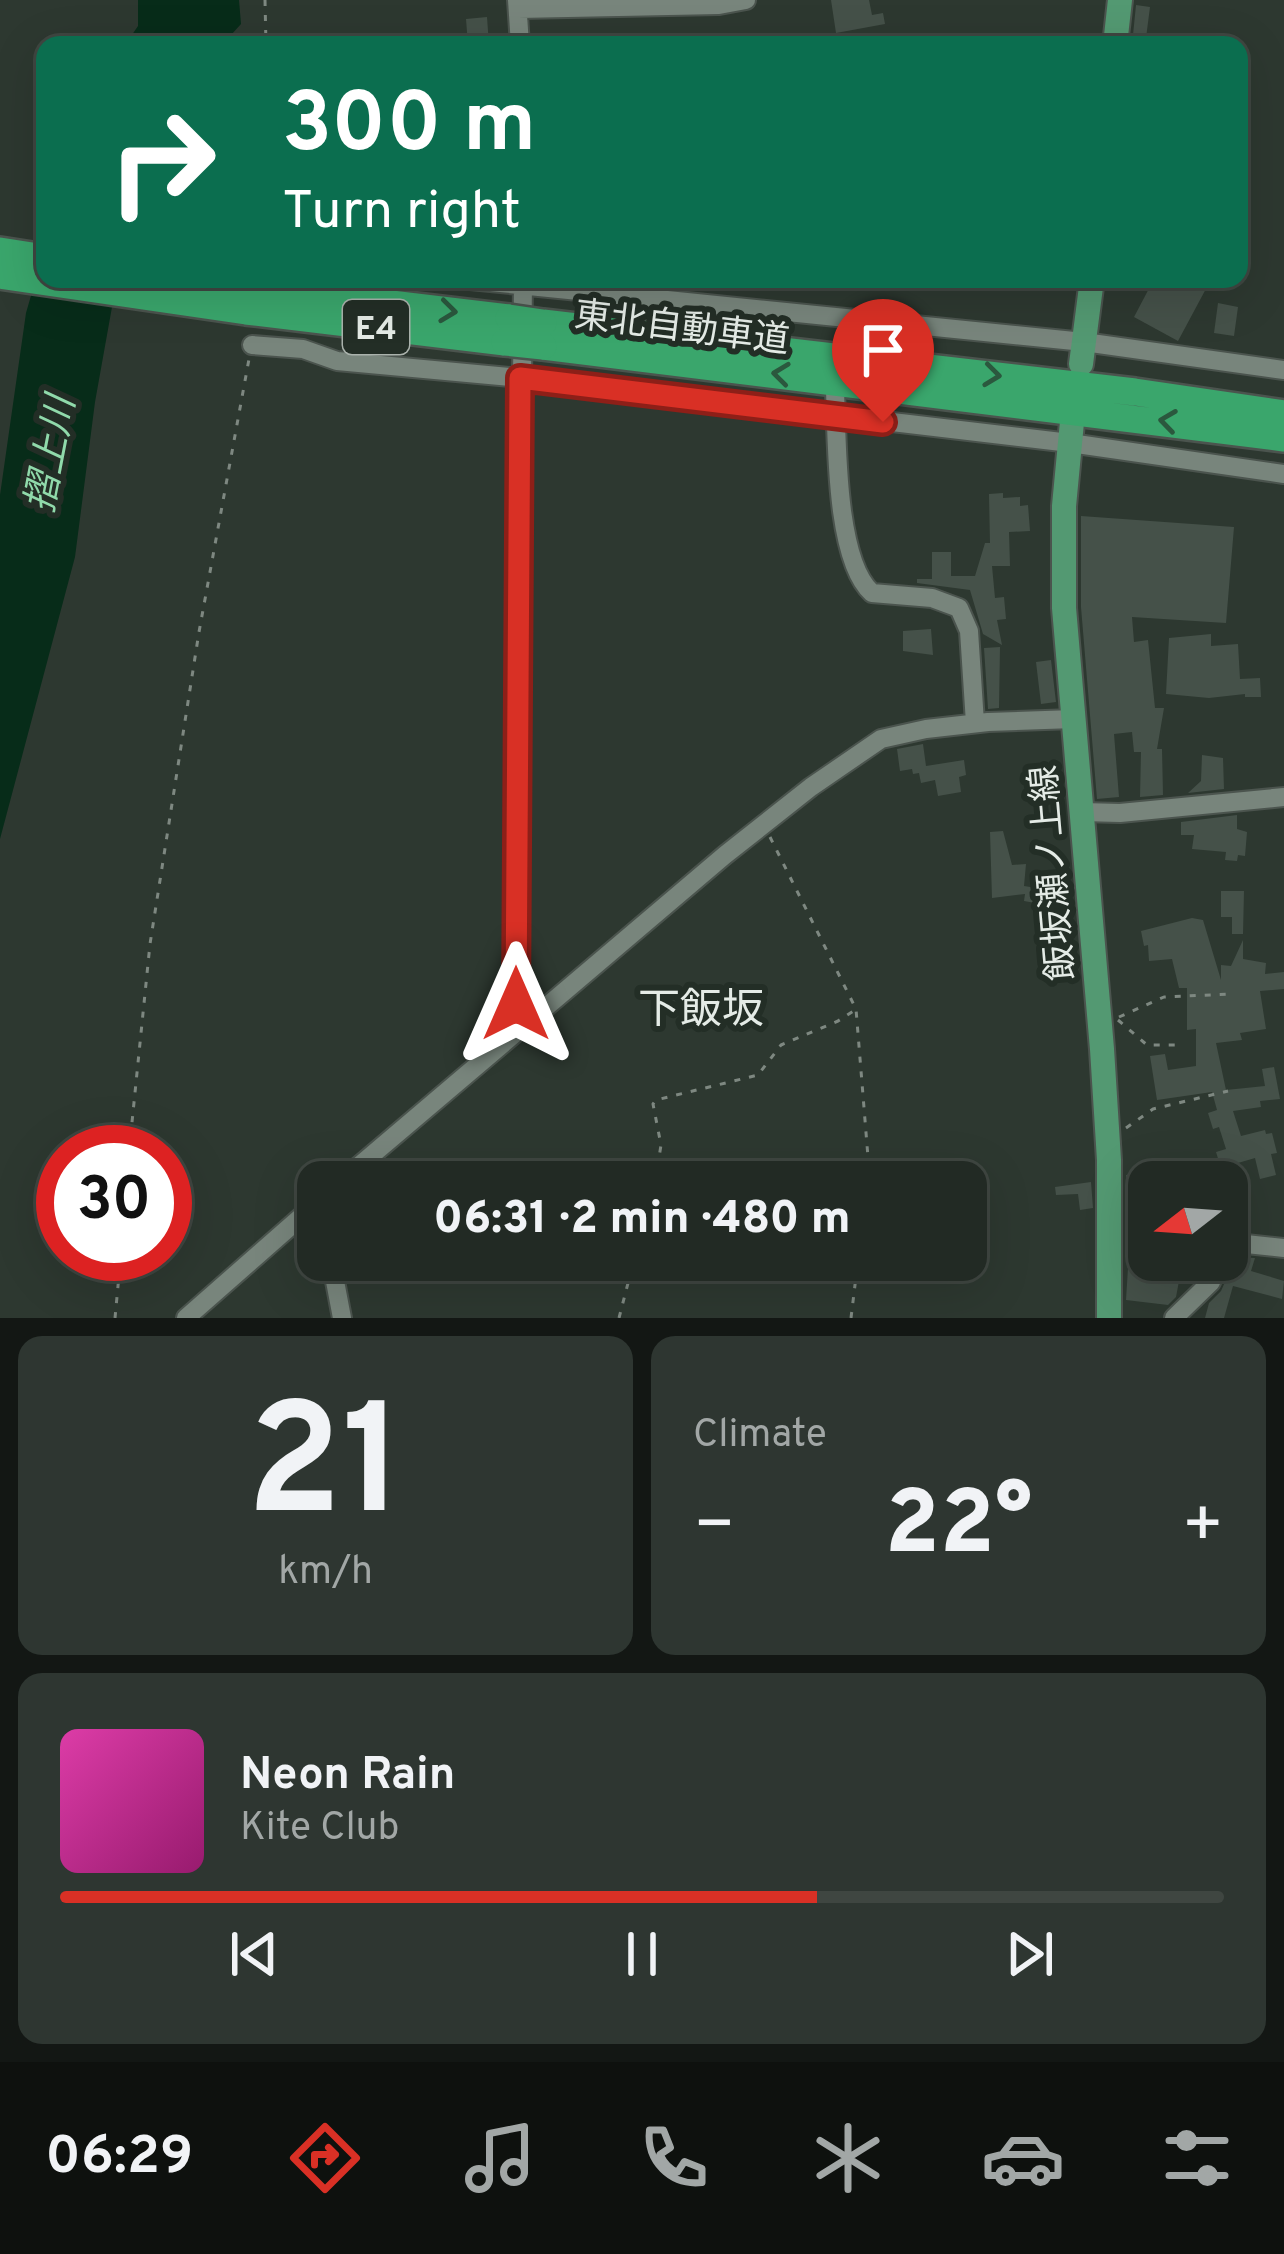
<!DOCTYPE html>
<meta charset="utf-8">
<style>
:root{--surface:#222a24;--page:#2e3631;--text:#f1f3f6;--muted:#a2a7a6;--line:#3f4641;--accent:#d93025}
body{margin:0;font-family:Overpass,"Noto Sans JP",sans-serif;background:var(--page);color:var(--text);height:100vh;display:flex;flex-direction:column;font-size:45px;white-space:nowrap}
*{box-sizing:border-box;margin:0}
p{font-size:39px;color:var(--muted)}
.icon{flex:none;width:66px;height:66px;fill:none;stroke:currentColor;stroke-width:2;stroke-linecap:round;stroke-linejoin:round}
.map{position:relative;height:1318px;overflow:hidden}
.sheet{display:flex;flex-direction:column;gap:18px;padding:18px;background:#131714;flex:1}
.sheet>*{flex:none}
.guide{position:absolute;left:36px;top:36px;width:1212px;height:252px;border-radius:24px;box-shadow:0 12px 48px #0002,0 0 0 3px var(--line);background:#0b6e4f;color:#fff;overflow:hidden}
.needle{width:78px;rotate:253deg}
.tools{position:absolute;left:1128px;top:1161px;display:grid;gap:24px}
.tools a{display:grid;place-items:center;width:120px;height:120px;border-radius:24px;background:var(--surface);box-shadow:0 12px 48px #0002,0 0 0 3px var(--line);font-size:60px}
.speed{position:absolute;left:36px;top:1125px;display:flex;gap:24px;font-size:60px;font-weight:700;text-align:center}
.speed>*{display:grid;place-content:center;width:156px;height:156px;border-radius:50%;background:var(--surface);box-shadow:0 12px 48px #0002,0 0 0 3px var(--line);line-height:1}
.speed .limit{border:18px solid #d22;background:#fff;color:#111}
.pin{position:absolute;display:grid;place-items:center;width:102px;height:102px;color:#fff;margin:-123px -51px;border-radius:50% 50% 50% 0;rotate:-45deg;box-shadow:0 0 12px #0007}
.pin .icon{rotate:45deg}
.me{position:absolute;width:132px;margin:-66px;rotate:0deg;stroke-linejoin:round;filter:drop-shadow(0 0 9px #0008)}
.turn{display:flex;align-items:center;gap:42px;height:252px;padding:0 48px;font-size:54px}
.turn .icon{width:156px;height:156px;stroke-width:2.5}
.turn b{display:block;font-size:84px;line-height:102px}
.big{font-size:90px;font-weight:800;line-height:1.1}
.sheet .tile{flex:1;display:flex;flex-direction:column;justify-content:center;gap:18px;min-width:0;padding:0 42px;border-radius:24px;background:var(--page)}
.sheet .dial{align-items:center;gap:0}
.dial b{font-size:156px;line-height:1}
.song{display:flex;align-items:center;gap:36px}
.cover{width:144px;height:144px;border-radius:18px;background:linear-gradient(135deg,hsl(320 70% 55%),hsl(320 70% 35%))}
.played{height:12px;border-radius:6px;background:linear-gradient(90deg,var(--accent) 65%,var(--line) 65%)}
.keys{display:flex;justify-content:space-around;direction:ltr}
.heat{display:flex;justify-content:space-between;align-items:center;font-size:66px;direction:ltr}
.sheet .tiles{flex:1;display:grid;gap:18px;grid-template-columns:1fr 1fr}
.tile:last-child{grid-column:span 2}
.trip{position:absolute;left:297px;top:1161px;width:690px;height:120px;border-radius:24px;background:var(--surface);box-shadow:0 12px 48px #0002,0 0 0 3px var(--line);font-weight:800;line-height:120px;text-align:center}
.menu{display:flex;height:192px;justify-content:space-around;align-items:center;background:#0e110e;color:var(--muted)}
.menu .icon{width:84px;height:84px}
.menu .on{color:var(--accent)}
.menu b{font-size:54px;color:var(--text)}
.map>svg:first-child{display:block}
.water{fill:#072c19}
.building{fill:#455149}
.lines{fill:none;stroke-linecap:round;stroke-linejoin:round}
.minor-casing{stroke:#4b544e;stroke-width:22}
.major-casing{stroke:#4b544e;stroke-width:28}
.highway-casing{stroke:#4b544e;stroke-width:32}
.path{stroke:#7e8881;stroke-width:3;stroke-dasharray:6 9;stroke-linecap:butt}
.minor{stroke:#78857c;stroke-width:18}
.major{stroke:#539972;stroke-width:24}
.highway{stroke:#3aa66c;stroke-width:27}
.highway-bridge-casing{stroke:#4b544e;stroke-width:32;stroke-linecap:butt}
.highway-bridge{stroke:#3aa66c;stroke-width:27}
.oneway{stroke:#2b583e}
.route-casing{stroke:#8d1f18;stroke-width:30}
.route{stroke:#d93025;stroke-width:21}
.labels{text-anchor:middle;stroke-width:12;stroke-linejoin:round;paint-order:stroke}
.shield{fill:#232e26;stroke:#aab2ac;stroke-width:3}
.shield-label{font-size:33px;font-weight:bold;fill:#e4ebe6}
.street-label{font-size:36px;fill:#e4ebe6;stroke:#232e26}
.water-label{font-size:39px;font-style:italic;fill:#90daab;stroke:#232e26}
.quarter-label{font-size:42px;fill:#e4ebe6;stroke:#232e26}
</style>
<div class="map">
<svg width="1284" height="1318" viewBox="0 0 1284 1318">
<rect width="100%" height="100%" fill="#2d3830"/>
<path class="water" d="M 138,0 L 239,0 L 241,24 L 222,45 L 125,45 L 138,26 Z
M 45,247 L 45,279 L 117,279 L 95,402 L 75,557 L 0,839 L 0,495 L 26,313 Z"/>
<path class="building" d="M 831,0 L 869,0 L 872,15 L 883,13 L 885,24 L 836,33 Z
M 1136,5 L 1150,7 L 1146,38 L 1140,37 L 1139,45 L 1132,45 Z
M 487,17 L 489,45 L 468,45 L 466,19 Z
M 1154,279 L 1196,279 L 1208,285 L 1178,341 L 1134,317 Z
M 1218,303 L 1238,307 L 1234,336 L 1214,333 Z
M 1003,493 L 1003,498 L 1020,497 L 1020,506 L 1028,505 L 1030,531 L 1009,532 L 1010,566 L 992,566 L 995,598 L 1004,597 L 1006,619 L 997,620 L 1002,645 L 983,634 L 970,590 L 917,583 L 917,579 L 932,579 L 932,552 L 951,552 L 951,576 L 975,576 L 985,543 L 990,543 L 989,494 Z
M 1081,516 L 1234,527 L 1226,623 L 1132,617 L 1134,642 L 1148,640 L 1155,708 L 1164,708 L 1157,749 L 1162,749 L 1163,795 L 1140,797 L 1141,752 L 1134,752 L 1132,732 L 1114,734 L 1119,797 L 1097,799 L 1081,607 Z
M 931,629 L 933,655 L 903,651 L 903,631 Z
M 1211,634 L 1211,646 L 1238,644 L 1240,679 L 1260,678 L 1261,697 L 1245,697 L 1245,694 L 1209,698 L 1166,694 L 1169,638 Z
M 1000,647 L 999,708 L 988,709 L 984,648 Z
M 1051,660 L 1056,702 L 1041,704 L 1036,662 Z
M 923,744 L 926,766 L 964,760 L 966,775 L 959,777 L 961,792 L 938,796 L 935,780 L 921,783 L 919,773 L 913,774 L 912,769 L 900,771 L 897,749 Z
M 1202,755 L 1223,758 L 1224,789 L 1188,793 L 1201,781 Z
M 1237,815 L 1237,829 L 1247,832 L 1245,856 L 1238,855 L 1237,861 L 1225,860 L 1226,852 L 1192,849 L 1194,835 L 1181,835 L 1181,822 Z
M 1003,831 L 1012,865 L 1026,864 L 1024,886 L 1043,889 L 1036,892 L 1035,903 L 1024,901 L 1025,894 L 992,898 L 990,832 Z
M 1221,891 L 1244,891 L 1243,934 L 1232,934 L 1232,917 L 1221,917 Z
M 1192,918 L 1203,920 L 1221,980 L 1221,965 L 1231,966 L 1243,940 L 1243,959 L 1266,963 L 1265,974 L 1284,972 L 1284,989 L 1260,991 L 1266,1029 L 1240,1033 L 1242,1040 L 1216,1043 L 1226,1090 L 1265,1086 L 1262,1069 L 1274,1067 L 1280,1099 L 1260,1101 L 1261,1107 L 1233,1111 L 1241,1136 L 1265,1130 L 1266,1134 L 1272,1133 L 1277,1153 L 1271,1154 L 1276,1175 L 1260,1179 L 1255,1158 L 1221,1168 L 1216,1152 L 1226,1149 L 1219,1127 L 1213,1129 L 1208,1113 L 1217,1110 L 1212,1092 L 1157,1100 L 1150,1056 L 1165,1054 L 1168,1070 L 1196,1066 L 1196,1029 L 1187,1030 L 1187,988 L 1179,988 L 1172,959 L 1149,961 L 1148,945 L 1144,946 L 1141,931 Z
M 1175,1169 L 1178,1182 L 1149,1182 L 1149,1226 L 1135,1228 L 1126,1175 Z
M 1091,1182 L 1093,1208 L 1080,1210 L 1078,1194 L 1056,1195 L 1055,1187 Z
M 1149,1251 L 1149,1260 L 1183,1260 L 1183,1281 L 1179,1281 L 1176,1297 L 1168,1305 L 1126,1300 L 1129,1252 Z
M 1236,1257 L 1255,1258 L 1251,1271 L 1284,1281 L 1282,1299 L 1233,1286 L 1224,1318 L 1205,1318 L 1209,1303 L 1221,1291 L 1229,1273 L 1232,1274 Z"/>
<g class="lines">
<defs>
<path id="minor" d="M 517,0 L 520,45
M 518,9 L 719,5 L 746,0
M 460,279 L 1084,342 L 1284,370
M 523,279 L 516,1004 L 524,1026
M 252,345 L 303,349 L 337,361 L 520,378 L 1070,443 L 1284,474
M 835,390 C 837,439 835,560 872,593 L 932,598 L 959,608 L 969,631 L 975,723
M 1082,812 L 1120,813 L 1284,797
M 340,1182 L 725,855 L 811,787 L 881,739 L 926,729 L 988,722 L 1074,719
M 1227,1242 L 1284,1248
M 331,1260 L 342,1318
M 186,1318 L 318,1202
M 1174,1318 L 1211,1282 L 1219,1260"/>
<path id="major" d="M 1115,45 L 1120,0
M 1081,364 L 1092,279
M 1072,422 L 1064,506 L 1064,608 L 1102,1049 L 1109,1160 L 1109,1318"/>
<path id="highway" d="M 0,251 L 45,258
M 0,275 L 246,311 L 505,342
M 183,279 L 509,318
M 543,323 L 1135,392 L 1284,414
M 543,346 L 1284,438"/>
</defs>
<use href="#minor" class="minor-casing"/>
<use href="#major" class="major-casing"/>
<use href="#highway" class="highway-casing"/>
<path class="path" d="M 265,0 L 266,45
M 770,837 L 856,1009 L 870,1182
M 1119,1017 L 1164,997 L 1232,994
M 1118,1020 L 1147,1045 L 1179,1045
M 1126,1128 L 1153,1109 L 1228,1091
M 129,1152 L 150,944 L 199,632 L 249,359
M 655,1182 L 661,1145 L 653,1104 L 656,1100 L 758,1075 L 781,1045 L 838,1021 L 855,1010
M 115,1318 L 121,1254
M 619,1318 L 634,1260
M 851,1318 L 858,1260"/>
<use href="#minor" class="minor"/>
<use href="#major" class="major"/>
<use href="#highway" class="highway"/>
<defs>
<path id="highway-bridge" d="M 509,318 L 543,323
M 505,342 L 543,346"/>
</defs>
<use href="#highway-bridge" class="highway-bridge-casing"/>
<use href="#highway-bridge" class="highway-bridge"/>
</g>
<defs><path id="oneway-chevron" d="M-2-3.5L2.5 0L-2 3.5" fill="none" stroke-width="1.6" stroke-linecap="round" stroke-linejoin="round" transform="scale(3)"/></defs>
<g class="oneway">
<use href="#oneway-chevron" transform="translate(448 311) rotate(7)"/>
<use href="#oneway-chevron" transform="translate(781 374) rotate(-173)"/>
<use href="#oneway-chevron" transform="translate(992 375) rotate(7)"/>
<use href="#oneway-chevron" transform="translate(1168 421) rotate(-172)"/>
</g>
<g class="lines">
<defs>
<path id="route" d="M 516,1004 L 520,378 L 883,422"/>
</defs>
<use href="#route" class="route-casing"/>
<use href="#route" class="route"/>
</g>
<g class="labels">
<rect class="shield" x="343" y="300" width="66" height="54" rx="9"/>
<g class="shield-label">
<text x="376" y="339">E4</text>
</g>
<g class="street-label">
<text transform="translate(682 326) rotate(7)" y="13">東北自動車道</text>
<text transform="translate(1051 873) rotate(-95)" y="13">飯坂瀬ノ上線</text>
</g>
<g class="water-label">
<text transform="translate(49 454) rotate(-79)" y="14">摺上川</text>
</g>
<g class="quarter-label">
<text x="701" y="1023">下飯坂</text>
</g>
</g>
</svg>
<div class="tools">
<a><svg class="needle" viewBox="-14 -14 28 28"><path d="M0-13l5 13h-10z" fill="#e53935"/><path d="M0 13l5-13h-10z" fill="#a2a7a6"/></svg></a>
</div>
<div class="speed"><div class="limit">30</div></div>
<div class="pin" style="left:883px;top:422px;background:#d93025"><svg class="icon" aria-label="arrive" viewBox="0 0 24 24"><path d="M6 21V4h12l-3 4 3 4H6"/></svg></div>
<svg class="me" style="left:516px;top:1004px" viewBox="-20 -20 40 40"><path d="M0-17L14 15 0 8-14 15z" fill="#d93025" stroke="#fff" stroke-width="4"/></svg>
<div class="trip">06:31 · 2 min · 480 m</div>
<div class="guide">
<div class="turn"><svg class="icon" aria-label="right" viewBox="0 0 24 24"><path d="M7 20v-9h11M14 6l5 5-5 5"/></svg><div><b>300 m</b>Turn right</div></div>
</div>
</div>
<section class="sheet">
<div class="tiles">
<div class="tile dial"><b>21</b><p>km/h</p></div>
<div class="tile"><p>Climate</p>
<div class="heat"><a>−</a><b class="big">22°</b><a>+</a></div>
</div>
<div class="tile">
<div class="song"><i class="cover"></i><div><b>Neon Rain</b><p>Kite Club</p></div></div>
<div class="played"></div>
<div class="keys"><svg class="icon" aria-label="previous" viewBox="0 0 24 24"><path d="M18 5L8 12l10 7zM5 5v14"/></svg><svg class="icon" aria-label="pause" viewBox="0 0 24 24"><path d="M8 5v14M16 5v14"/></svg><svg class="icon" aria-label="next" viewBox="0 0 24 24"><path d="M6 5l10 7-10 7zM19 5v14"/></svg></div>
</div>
</div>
</section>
<nav class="menu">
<b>06:29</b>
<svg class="icon on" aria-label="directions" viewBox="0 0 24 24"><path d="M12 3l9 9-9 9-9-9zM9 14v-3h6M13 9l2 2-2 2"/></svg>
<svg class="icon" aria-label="music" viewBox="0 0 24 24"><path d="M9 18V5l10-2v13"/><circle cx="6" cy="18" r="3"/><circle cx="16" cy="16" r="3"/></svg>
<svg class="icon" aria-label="phone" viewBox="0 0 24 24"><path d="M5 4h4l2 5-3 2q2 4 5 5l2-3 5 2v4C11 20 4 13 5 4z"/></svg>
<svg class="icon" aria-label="climate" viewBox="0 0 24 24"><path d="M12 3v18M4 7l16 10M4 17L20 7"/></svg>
<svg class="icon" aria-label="car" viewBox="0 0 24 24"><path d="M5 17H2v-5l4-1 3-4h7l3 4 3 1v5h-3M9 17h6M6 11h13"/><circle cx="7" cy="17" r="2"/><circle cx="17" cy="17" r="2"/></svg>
<svg class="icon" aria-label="filters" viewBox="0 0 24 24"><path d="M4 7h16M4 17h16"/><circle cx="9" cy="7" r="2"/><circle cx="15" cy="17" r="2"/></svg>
</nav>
